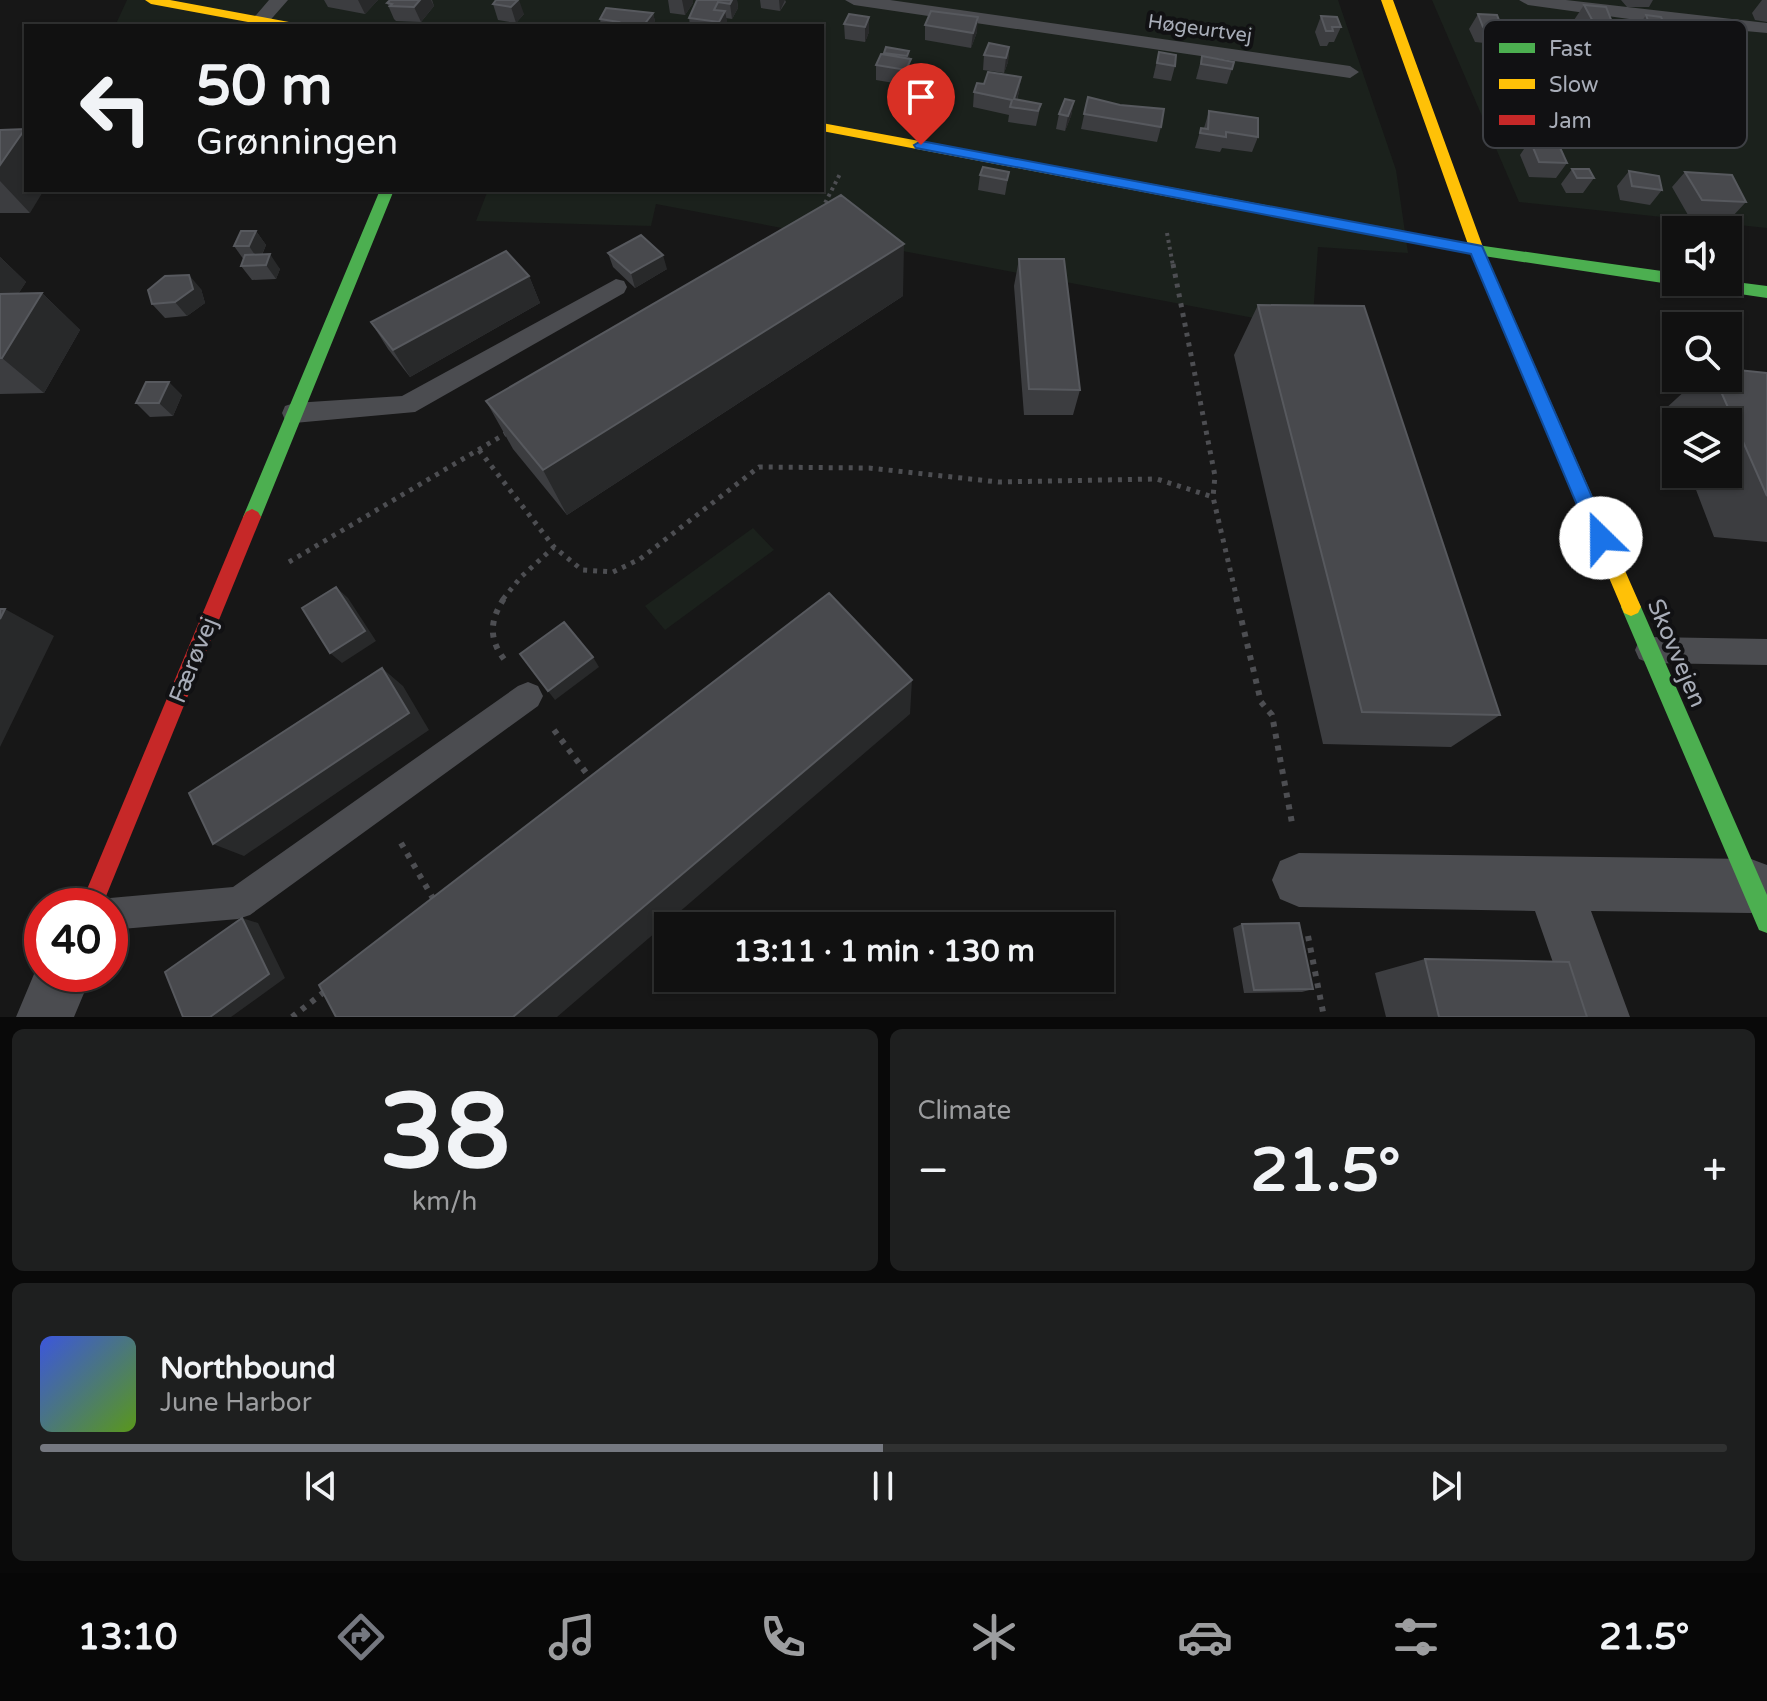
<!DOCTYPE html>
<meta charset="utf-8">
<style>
:root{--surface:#111;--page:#1e1f1f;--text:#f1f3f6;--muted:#9c9d9f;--line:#303131;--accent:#757880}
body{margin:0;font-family:"Varela Round",sans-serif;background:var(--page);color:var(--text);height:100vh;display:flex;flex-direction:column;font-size:30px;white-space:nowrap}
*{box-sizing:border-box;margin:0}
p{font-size:26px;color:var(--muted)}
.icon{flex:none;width:44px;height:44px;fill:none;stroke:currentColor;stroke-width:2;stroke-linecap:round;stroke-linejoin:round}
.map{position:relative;height:1017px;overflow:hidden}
.side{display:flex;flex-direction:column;gap:12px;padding:12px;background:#090909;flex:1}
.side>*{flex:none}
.banner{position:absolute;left:24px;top:24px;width:800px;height:168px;border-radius:0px;box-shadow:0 2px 6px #0004,0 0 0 2px var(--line);background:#111;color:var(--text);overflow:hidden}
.fabs{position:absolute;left:1662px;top:216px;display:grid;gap:16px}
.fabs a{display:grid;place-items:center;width:80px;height:80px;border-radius:0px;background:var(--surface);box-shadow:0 2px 6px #0004,0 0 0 2px var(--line);font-size:40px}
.speed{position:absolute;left:24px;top:888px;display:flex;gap:16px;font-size:40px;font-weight:700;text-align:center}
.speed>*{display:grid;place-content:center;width:104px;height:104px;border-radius:50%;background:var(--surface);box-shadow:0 2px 6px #0004,0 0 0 2px var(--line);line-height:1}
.speed .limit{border:12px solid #d22;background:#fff;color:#111}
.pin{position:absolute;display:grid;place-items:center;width:68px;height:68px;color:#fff;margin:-82px -34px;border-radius:50% 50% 50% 0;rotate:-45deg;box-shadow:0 0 8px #0007}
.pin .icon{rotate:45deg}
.me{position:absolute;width:88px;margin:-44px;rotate:337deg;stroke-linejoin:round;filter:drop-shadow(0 0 6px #0008)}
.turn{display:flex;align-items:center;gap:28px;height:168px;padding:0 40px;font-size:36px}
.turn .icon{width:104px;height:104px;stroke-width:2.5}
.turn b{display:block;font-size:56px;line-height:68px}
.big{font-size:60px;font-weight:700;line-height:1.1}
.side .tile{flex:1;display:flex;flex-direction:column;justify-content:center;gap:12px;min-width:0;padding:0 28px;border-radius:12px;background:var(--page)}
.side .dial{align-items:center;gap:0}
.dial b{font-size:104px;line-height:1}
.song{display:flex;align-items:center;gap:24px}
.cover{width:96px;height:96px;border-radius:12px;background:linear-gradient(135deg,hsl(230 70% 55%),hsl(90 70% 35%))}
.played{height:8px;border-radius:4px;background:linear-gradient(90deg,var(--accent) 50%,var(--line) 50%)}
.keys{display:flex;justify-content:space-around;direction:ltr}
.heat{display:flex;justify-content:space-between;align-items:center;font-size:44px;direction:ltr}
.side .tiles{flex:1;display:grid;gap:12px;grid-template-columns:1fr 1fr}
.tile:last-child{grid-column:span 2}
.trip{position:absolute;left:654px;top:912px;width:460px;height:80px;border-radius:0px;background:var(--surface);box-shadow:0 2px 6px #0004,0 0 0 2px var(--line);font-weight:700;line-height:80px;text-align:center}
.dock{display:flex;height:128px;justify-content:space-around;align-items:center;background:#070707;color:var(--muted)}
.dock .icon{width:56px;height:56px}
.dock .active{color:var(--accent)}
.dock b{font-size:36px;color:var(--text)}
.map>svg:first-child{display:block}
.green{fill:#1b211c}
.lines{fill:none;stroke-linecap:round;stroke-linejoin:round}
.path-far2{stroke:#4d4e52;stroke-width:4;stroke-dasharray:3 4;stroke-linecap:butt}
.path-far1{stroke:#4d4e52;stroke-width:5;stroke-dasharray:4 6;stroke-linecap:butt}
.path{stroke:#4d4e52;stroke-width:6;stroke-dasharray:5 7;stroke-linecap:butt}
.lane{fill:#4b4c50;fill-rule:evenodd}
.street{fill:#4b4c50;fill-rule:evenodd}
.fast{fill:#4caf50;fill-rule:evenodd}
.slow{fill:#ffc107;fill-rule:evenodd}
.jam{fill:#c62828;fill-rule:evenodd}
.wall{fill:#3c3d40}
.shaded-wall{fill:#28292a}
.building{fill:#48494d;stroke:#57595e;stroke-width:2}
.route{fill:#1a73e8;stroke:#114b97;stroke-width:2}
.labels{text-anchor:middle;stroke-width:8;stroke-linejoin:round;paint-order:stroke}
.far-street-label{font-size:20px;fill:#a8adb8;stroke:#111113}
.street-label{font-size:24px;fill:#a8adb8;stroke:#111113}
.key{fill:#111113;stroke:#3e4045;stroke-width:2}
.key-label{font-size:22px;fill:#a8adb8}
</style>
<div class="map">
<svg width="1767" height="1017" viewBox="0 0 1767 1017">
<rect width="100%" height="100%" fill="#171717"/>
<path class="green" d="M 127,0 L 1338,0 L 1396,170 L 1408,253 L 1318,247 L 1312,329 L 656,204 L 651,226 L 476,221 L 488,190 L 822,190 L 822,26 L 115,26 Z
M 1432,0 L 1767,0 L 1767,228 L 1519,202 Z
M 753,528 L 774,550 L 665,630 L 645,606 Z"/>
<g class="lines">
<path class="path-far2" d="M 1680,57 L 1727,140
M 822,209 L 841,172
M 1167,233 L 1173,266"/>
<path class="path-far1" d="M 1173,264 L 1215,476 L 1213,497 L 1237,599
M 479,450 L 554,547 L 582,570 L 613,572 L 640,559 L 759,467 L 869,468 L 998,482 L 1157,479 L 1213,497
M 289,562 L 510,431
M 503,599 L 521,577 L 554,547"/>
<path class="path" d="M 1236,597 L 1261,702 L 1272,715 L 1292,823
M 504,659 C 488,638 490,619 505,597
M 554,730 L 593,782
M 401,843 L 434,900
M 1308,936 L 1324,1017
M 292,1017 L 328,989"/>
<path class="lane" d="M 269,0 L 288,0 L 266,25 L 254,25 L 251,21 Z
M 845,0 L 890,0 L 1350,66 L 1359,72 L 1350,78 L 854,5 Z
M 1519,0 L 1566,0 L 1767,23 L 1767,33 L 1658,23 L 1528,5 Z
M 616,279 L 624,281 L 627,287 L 624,293 L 415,412 L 294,423 L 285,420 L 282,413 L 285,406 L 294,403 L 402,396 Z
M 1649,637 L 1767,639 L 1767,665 L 1649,663 L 1639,659 L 1635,650 L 1639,641 Z
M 528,682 L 538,686 L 543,696 L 538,706 L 250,915 L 238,919 L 110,930 L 110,906 L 97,906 L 98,902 L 110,898 L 233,887 L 518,686 Z"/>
<path class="street" d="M 1299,853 L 1751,859 L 1767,865 L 1767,907 L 1751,913 L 1591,911 L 1630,1017 L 1572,1017 L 1535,911 L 1299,907 L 1280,899 L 1272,880 L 1280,861 Z
M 42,955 L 42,974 L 92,974 L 74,1017 L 16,1017 Z"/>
<path class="fast" d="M 380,190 L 394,190 L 261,517 L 258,522 L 252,525 L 246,522 L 243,517 Z
M 1217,196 L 1477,245 L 1676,273 L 1676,282 L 1682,282 L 1676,285 L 1477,255 L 1212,204 L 1210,201 Z
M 1728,281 L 1767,286 L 1767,298 L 1699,288 L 1691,282 Z
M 1631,598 L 1638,601 L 1641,607 L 1767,895 L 1767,933 L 1759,930 L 1621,607 L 1624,601 Z"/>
<path class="slow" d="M 145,0 L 170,0 L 289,22 L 295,26 L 269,26 L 151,4 Z
M 1381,0 L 1393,0 L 1484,250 L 1641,607 L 1638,613 L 1631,616 L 1624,613 L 1470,250 Z
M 822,123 L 1217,196 L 1224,201 L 1217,206 L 822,131 Z"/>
<path class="jam" d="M 252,509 L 258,512 L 261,517 L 102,906 L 80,906 L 243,517 L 246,512 Z"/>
</g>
<path class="wall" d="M 324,0 L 378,0 L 365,14 L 328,7 Z
M 432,0 L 434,6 L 421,22 L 396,21 L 394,19 L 387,3 Z
M 496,0 L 524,14 L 516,23 L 498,20 L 493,4 Z
M 668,0 L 693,0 L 693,3 L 685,15 L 670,13 Z
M 697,0 L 737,0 L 738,8 L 732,19 L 726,18 L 728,26 L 690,26 L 689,18 Z
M 760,0 L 785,0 L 786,2 L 780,11 L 761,8 Z
M 1621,0 L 1653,0 L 1649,7 L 1627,7 Z
M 1762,0 L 1767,0 L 1767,22 L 1755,20 L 1752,13 Z
M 1584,5 L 1614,27 L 1604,42 L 1585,40 L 1574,20 Z
M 653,13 L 656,26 L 601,26 L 600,19 Z
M 1478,14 L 1502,28 L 1494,44 L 1475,42 L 1469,29 Z
M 1646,15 L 1667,30 L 1656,45 L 1641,44 L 1636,30 Z
M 1321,16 L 1341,27 L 1334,42 L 1329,42 L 1327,46 L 1320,46 L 1315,32 Z
M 869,17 L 869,32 L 865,42 L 845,39 L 844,24 Z
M 1700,20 L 1741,44 L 1729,59 L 1701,58 L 1688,35 Z
M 925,25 L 977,32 L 971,48 L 925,40 Z
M 1511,28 L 1542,47 L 1533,62 L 1508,60 L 1502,43 Z
M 1616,43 L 1636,52 L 1626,67 L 1609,66 L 1605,58 Z
M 1009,47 L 1008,62 L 1004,73 L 983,70 L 984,55 Z
M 909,51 L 910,74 L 906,85 L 876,80 L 876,65 L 884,54 L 884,53 Z
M 1159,52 L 1175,66 L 1171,81 L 1153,78 Z
M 1202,56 L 1232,69 L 1227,84 L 1196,79 Z
M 1021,77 L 1019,92 L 1017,100 L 1041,104 L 1036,126 L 1008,122 L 1009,115 L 973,107 L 974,92 L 984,84 Z
M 1505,85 L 1537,100 L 1527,115 L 1498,112 L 1495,100 Z
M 1088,97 L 1161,127 L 1157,142 L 1081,129 Z
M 1074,101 L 1071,116 L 1065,131 L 1056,129 L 1059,114 Z
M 1209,111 L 1258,137 L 1252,152 L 1222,148 L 1220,152 L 1195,148 L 1201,128 L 1204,128 Z
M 0,130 L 30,213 L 0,213 Z
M 1530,140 L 1567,163 L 1556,178 L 1529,177 L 1520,155 Z
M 1572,169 L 1594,178 L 1583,193 L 1566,193 L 1561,184 Z
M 1629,171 L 1662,190 L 1650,205 L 1620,200 L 1617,186 Z
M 1009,172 L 1005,195 L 978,190 L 980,175 Z
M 1685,172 L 1746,202 L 1732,217 L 1688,215 L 1672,187 Z
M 256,231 L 266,245 L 262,255 L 280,269 L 276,279 L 252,280 L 241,266 L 244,260 L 234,246 Z
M 608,253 L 667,269 L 635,288 L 613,267 Z
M 0,257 L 26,282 L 18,294 L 42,293 L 80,330 L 44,393 L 0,394 Z
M 1019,259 L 1080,390 L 1073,415 L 1024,415 L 1014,286 Z
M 529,276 L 540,303 L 410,377 L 388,349 L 371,322 Z
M 201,289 L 205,303 L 187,316 L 165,318 L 152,304 Z
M 903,296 L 567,515 L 513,449 L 486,401 Z
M 1258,305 L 1500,715 L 1451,747 L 1323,744 L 1234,355 Z
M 1767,373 L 1767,542 L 1714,537 L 1690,474 L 1728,474 L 1728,422 L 1676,422 L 1676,440 L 1664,410 L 1699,378 L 1728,378 Z
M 182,395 L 173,416 L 150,417 L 136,403 Z
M 1242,924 L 1313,989 L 1302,992 L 1244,993 L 1233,928 Z
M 1425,959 L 1587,1017 L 1386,1017 L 1375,973 Z"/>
<path class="shaded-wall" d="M 358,0 L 378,0 L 365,14 Z
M 420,0 L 431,0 L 434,6 L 421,22 L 414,7 Z
M 518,0 L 519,0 L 524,14 L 516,23 L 511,7 Z
M 682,0 L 693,0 L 693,3 L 685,15 Z
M 732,0 L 737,0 L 738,8 L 732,19 L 730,4 Z
M 779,0 L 785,0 L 780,11 Z
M 725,11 L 728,26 L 720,26 L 719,22 Z
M 653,13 L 656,26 L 643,26 Z
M 869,17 L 869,32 L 865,42 L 865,27 Z
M 978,17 L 977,32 L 971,48 L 973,33 Z
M 1009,47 L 1008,62 L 1004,73 L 1006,58 Z
M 909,51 L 910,74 L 906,85 L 907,56 Z
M 1021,77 L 1019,92 L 1014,107 L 1014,99 Z
M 1074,101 L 1071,116 L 1065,131 L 1068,116 Z
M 25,129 L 26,131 L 26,190 L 44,190 L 30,213 L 0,181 L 0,165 Z
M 256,231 L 266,245 L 259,261 L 249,246 Z
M 904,244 L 903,296 L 567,515 L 543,470 Z
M 270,254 L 280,269 L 276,279 L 266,265 Z
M 663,255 L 667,269 L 635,288 L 631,273 Z
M 0,257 L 26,282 L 0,322 Z
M 189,275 L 201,289 L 205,303 L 187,316 L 175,302 Z
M 529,276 L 540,303 L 410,377 L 393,350 Z
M 42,293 L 80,330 L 44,393 L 2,358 Z
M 169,382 L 182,395 L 173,416 L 159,403 Z
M 336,587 L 348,598 L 376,641 L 342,663 L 330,653 Z
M 5,609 L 54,636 L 0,747 L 0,619 Z
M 593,657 L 599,667 L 555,700 L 548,691 Z
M 382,668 L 403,686 L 429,730 L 244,856 L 213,844 Z
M 912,680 L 910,714 L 557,1017 L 513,1017 Z
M 242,918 L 258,923 L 285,978 L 231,1017 L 210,1017 Z"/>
<path class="building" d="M 390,0 L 420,0 L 414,7 L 390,6 L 392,4 L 387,3 Z
M 496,0 L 518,0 L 511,7 L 493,4 Z
M 697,0 L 732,0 L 730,4 L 718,2 L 714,10 L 725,11 L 719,22 L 689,18 Z
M 1584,5 L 1606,7 L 1614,27 L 1595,25 Z
M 606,8 L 653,13 L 643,26 L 616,26 L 619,22 L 600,19 Z
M 931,11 L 978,17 L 973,33 L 925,25 Z
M 849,14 L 869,17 L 865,27 L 844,24 Z
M 1478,14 L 1497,15 L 1502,28 L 1483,27 Z
M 1646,15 L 1661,17 L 1667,30 L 1651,29 Z
M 1321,16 L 1337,17 L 1341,27 L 1332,27 L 1333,31 L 1326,31 Z
M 989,43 L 1009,47 L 1006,58 L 984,55 Z
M 886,47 L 909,51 L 907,56 L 884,53 Z
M 1159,52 L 1176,55 L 1175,66 L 1157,63 Z
M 881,54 L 911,59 L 906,70 L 876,65 Z
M 1202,56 L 1234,62 L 1232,69 L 1201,64 Z
M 988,72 L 1021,77 L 1014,99 L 1041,104 L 1038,111 L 1010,107 L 1012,100 L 974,92 L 977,83 L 984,84 Z
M 1088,97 L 1120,105 L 1164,109 L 1161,127 L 1084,114 Z
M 1065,99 L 1074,101 L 1068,116 L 1059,114 Z
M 1209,111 L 1258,118 L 1258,137 L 1226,132 L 1226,137 L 1200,133 L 1201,128 L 1208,129 Z
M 25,129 L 0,165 L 0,130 Z
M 1530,140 L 1557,141 L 1567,163 L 1539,162 Z
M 983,167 L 1009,172 L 1007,180 L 980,175 Z
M 1572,169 L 1589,169 L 1594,178 L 1577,178 Z
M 1629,171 L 1659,176 L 1662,190 L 1632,186 Z
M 1685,172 L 1732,175 L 1746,202 L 1702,200 Z
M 841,195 L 904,244 L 543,470 L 486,401 Z
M 241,231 L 256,231 L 249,246 L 234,246 Z
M 641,235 L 663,255 L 631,273 L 608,253 Z
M 506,251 L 529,276 L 393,350 L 371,322 Z
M 270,254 L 266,265 L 241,266 L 245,255 Z
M 1019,259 L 1064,259 L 1080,390 L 1029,389 Z
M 189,275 L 193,289 L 175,302 L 152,304 L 148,290 L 165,276 Z
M 42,293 L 2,358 L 0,358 L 0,294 Z
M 1258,305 L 1364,306 L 1500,715 L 1362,712 Z
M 1728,369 L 1767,373 L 1767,496 L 1715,378 L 1728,378 Z
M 146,382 L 169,382 L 159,403 L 136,403 Z
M 336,587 L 365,631 L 330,653 L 302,608 Z
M 829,593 L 912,680 L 513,1017 L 336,1017 L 319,985 Z
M 0,609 L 5,609 L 0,619 Z
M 564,622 L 593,657 L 548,691 L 520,654 Z
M 382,668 L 409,713 L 213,844 L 189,793 Z
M 242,918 L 269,974 L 210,1017 L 183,1017 L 165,972 Z
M 1299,923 L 1313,989 L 1254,990 L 1242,924 Z
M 1425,959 L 1569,962 L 1587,1017 L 1439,1017 Z"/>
<path class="route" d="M 921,141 L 1482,246 L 1610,538 L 1607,543 L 1594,543 L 1591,538 L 1471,254 L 916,148 L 914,145 Z"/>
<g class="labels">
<g class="far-street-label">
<text transform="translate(1200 28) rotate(8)" y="7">Høgeurtvej</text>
</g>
<g class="street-label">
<text transform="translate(1677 653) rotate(67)" y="8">Skovvejen</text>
<text transform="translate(193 660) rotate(-68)" y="8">Færøvej</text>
</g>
</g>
<rect x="1483" y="20" width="264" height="128" rx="12" class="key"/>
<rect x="1499" y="43" width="36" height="10" fill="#4caf50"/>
<rect x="1499" y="79" width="36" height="10" fill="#ffc107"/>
<rect x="1499" y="115" width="36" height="10" fill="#c62828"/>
<g class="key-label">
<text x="1549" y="56">Fast</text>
<text x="1549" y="92">Slow</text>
<text x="1549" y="128">Jam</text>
</g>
</svg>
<div class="fabs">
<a><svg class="icon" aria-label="sound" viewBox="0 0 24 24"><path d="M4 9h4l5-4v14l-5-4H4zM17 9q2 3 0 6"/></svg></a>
<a><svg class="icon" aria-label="search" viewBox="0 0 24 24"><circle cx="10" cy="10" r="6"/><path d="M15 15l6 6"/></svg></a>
<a><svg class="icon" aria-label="layers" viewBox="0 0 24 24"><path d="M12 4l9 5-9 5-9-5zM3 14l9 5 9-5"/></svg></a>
</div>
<div class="speed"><div class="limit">40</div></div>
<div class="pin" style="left:921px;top:145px;background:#d93025"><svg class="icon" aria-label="arrive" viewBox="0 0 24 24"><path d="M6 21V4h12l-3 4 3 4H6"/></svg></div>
<svg class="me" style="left:1601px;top:538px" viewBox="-20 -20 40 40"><circle r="19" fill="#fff"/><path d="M0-13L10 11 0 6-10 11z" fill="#1a73e8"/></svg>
<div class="trip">13:11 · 1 min · 130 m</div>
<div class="banner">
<div class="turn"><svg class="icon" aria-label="left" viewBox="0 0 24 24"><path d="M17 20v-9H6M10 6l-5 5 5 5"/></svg><div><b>50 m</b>Grønningen</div></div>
</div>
</div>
<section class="side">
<div class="tiles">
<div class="tile dial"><b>38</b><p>km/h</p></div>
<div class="tile"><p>Climate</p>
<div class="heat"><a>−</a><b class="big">21.5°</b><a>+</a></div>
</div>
<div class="tile">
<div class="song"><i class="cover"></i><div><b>Northbound</b><p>June Harbor</p></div></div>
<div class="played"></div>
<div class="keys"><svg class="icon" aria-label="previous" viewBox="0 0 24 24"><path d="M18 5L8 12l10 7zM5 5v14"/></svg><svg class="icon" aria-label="pause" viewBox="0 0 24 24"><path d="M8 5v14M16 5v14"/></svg><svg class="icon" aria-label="next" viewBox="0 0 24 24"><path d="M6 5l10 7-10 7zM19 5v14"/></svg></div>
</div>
</div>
</section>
<nav class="dock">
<b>13:10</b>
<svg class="icon active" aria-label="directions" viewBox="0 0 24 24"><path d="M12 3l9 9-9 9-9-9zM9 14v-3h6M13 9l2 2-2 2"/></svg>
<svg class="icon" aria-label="music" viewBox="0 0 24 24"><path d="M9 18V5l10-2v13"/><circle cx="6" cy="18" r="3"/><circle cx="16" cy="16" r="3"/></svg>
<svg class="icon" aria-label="phone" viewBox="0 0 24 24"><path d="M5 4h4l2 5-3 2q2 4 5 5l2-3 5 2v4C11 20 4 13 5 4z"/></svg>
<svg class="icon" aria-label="climate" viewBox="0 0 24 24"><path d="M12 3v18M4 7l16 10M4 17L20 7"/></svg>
<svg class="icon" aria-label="car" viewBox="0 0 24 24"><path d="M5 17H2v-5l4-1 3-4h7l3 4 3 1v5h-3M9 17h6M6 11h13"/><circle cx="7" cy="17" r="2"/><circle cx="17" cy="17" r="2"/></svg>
<svg class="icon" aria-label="filters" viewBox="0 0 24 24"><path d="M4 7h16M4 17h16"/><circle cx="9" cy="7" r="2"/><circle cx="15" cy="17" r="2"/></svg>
<b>21.5°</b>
</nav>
